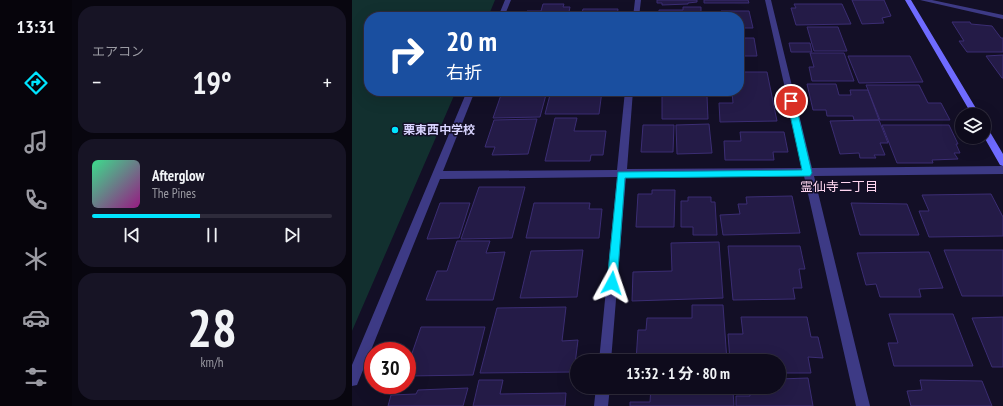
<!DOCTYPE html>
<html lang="ja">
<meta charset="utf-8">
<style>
:root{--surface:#0e0b1c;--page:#171425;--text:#f1f3f6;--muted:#9b9ba3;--line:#2e2b3b;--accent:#00e5ff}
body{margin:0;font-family:"PT Sans Narrow","Noto Sans JP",sans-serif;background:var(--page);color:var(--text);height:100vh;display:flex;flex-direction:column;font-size:15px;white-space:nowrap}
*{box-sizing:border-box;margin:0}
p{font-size:13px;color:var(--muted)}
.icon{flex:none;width:22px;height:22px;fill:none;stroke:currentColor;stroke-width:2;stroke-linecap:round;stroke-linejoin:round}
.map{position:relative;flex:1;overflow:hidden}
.side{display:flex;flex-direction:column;gap:6px;padding:6px;background:#08060f;width:280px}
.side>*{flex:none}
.banner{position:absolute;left:12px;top:12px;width:380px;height:84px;border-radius:16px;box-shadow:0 4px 16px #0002,0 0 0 1px var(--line);background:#1a4fa0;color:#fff;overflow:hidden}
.buttons{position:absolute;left:603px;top:108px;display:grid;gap:8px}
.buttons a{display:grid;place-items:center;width:36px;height:36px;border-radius:50%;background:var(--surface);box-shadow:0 4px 16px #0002,0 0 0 1px var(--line);font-size:20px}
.speed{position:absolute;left:12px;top:342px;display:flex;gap:8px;font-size:20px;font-weight:700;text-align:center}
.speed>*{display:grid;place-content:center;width:52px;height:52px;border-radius:50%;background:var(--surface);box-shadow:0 4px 16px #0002,0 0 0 1px var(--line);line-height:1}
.speed .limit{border:6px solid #d22;background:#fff;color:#111}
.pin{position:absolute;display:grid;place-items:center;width:34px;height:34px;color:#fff;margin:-17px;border:2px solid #fff;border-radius:50%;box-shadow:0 1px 4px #0007}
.me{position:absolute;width:44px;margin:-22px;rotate:5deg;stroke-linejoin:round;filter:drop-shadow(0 0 3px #0008)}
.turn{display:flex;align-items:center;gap:14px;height:84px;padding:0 16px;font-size:18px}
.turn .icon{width:52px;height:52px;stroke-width:2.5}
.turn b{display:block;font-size:28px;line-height:34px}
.big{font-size:30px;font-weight:700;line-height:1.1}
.side .widget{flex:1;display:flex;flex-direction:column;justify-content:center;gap:6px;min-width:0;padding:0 14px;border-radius:16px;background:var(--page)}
.side .dial{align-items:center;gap:0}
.dial b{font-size:52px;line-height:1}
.song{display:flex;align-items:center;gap:12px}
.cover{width:48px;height:48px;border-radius:6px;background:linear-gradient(135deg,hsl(150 70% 55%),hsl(310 70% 35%))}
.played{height:4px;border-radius:2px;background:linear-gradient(90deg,var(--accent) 45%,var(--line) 45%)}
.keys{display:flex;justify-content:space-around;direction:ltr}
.heat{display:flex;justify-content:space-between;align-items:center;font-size:22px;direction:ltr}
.trip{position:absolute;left:218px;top:354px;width:216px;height:40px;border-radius:20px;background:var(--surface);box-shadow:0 4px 16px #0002,0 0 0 1px var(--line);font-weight:700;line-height:40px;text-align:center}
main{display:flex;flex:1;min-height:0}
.tabs{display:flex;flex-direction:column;width:72px;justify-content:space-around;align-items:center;background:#06040b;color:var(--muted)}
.tabs .icon{width:28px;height:28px}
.tabs .current{color:var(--accent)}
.tabs b{font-size:18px;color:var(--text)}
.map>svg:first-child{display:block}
.green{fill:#12302f}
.building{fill:#241b47;stroke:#3b2d73}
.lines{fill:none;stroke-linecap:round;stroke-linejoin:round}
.street{fill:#3d3a85;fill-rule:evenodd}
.secondary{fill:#6f6bff;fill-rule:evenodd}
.route{fill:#00e5ff;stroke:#0095a6}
.poi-dot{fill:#00e5ff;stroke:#130f26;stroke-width:1.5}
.labels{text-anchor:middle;stroke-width:3;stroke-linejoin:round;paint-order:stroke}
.poi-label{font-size:12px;font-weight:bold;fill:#d9d4ff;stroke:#130f26;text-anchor:start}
.neighbourhood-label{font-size:13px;fill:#ffd6f0;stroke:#130f26}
</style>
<main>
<nav class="tabs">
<b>13:31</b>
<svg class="icon current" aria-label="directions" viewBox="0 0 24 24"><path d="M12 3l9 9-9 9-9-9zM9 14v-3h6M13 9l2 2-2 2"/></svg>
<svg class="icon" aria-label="music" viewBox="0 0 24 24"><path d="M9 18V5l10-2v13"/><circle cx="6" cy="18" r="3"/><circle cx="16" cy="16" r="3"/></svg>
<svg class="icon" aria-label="phone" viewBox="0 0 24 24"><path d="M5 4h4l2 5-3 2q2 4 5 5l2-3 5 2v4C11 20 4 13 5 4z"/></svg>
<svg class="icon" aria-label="climate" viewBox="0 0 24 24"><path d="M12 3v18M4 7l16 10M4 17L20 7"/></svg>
<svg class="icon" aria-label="car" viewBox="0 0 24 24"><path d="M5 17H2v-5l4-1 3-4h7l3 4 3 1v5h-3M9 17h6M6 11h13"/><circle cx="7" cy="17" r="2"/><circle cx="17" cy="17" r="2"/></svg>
<svg class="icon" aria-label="filters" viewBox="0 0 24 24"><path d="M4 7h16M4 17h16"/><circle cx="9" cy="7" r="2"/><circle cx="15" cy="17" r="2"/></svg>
</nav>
<section class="side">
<div class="widget"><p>エアコン</p>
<div class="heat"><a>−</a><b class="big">19°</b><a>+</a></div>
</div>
<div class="widget">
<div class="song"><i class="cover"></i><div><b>Afterglow</b><p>The Pines</p></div></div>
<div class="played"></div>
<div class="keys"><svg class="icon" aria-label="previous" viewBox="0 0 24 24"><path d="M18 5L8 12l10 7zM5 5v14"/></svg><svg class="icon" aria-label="pause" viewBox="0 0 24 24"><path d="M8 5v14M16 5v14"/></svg><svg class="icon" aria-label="next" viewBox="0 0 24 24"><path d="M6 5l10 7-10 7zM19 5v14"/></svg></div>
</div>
<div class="widget dial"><b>28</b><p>km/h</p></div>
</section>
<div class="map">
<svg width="651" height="406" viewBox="0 0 651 406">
<rect width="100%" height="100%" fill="#130f26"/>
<path class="green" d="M 0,0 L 143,0 L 136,17 L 17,17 L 17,91 L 104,91 L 0,331 Z"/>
<path class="building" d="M 305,0 L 345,0 L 345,2 L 336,3 L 336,4 L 310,5 L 310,3 L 305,3 Z
M 352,0 L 396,0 L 397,3 L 352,3 Z
M 500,0 L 532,0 L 539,16 L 530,18 L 532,23 L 510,24 Z
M 191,4 L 212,4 L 211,7 L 218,7 L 216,17 L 173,17 L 175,11 L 189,11 Z
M 442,4 L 490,4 L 499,24 L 444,25 L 439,8 L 444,8 Z
M 331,7 L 349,7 L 349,17 L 307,17 L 307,10 L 331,10 Z
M 231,9 L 266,9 L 265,17 L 229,17 Z
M 369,11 L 397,11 L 401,28 L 387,28 L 387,17 L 370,17 Z
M 600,22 L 618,22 L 619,24 L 640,26 L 649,38 L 651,38 L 651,52 L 615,52 L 607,41 L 612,41 Z
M 455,27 L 486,27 L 495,51 L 462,51 Z
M 387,38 L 402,38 L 405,56 L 387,56 Z
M 437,43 L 458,43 L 460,52 L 439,52 Z
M 458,53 L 492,53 L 502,81 L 460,81 L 457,67 L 462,67 Z
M 651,55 L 651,78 L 650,78 L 634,56 Z
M 496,56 L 558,56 L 571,82 L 507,83 Z
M 387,72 L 415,72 L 425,121 L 368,122 L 367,103 L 381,103 L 380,91 L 387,91 Z
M 455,84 L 484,84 L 487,95 L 499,95 L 498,90 L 516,90 L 527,120 L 502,120 L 501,116 L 475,116 L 474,110 L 461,110 Z
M 514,85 L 567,85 L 576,103 L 589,103 L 598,120 L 528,120 Z
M 195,91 L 188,117 L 141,118 L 150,92 Z
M 199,91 L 250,91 L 247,114 L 193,114 Z
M 310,96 L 355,96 L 356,119 L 310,119 Z
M 203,118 L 225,118 L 222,131 L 254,131 L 251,155 L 239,155 L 238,161 L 193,161 Z
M 185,119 L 176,154 L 140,155 L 143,147 L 133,147 L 142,120 Z
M 527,120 L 536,143 L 528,143 L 533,155 L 522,155 L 524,158 L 508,158 L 507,153 L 488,154 L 478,121 Z
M 357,124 L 360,153 L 325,154 L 324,125 Z
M 291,125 L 322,125 L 321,152 L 289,152 Z
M 530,125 L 597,125 L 606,144 L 604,144 L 608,153 L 602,153 L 606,159 L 580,160 L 581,163 L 545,163 Z
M 388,132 L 432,132 L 436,152 L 421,152 L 422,160 L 373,160 L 372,141 L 389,141 Z
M 127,187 L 173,187 L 160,238 L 109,239 Z
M 300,190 L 323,190 L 322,227 L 284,227 L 286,194 L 300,194 Z
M 639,194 L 651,217 L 651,236 L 577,237 L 567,211 L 577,211 L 570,195 Z
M 440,196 L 448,233 L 371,235 L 368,215 L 388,214 L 386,204 L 395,204 L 394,197 Z
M 336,197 L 359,197 L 359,202 L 363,202 L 365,235 L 341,235 L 341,227 L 329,227 L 329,201 L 336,201 Z
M 88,203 L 118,203 L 107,238 L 75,239 Z
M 182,203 L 238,203 L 237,209 L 250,209 L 247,238 L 174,238 Z
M 499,203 L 555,204 L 567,235 L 508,235 Z
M 105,241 L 138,241 L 134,253 L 153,252 L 141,300 L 74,300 L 85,271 L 95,271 Z
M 367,242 L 371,298 L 280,301 L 281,272 L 320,271 L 319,243 Z
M 376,246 L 448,246 L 453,269 L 447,269 L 450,288 L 441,288 L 443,299 L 381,300 Z
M 231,250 L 225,297 L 168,298 L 179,251 Z
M 592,250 L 651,250 L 651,296 L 610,296 Z
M 577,252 L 591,288 L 567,289 L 569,297 L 528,297 L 524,284 L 514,285 L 505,253 Z
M 340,305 L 371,305 L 375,361 L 284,361 L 286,330 L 294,330 L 295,318 L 340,318 Z
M 214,307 L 210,341 L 226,340 L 222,372 L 128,373 L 145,308 Z
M 537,314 L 601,314 L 621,366 L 542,366 L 536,343 L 546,343 Z
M 389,317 L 455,317 L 459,337 L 466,337 L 471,358 L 456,357 L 459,373 L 427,373 L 427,361 L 378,361 L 376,334 L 391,334 Z
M 651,317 L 651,367 L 640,367 L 620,318 Z
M 69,327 L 133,327 L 121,375 L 55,376 L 55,368 Z
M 456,378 L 461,406 L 384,406 L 384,396 L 398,396 L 397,387 L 427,387 L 427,379 Z
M 127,380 L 151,380 L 148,394 L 214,393 L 213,406 L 121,406 Z
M 568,380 L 630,381 L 640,406 L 559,406 L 555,391 L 570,390 Z
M 299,387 L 331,387 L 331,391 L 381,391 L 382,406 L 278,406 L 278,402 L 298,402 Z
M 116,388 L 111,406 L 36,406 L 39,395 L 64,394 L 66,390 Z"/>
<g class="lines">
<path class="street" d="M 153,0 L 159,0 L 152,17 L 146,17 Z
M 283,0 L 289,0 L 287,17 L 281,17 Z
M 413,0 L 419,0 L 460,168 L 651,166 L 651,174 L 462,176 L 518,406 L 504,406 L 452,176 L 274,177 L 259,361 L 247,361 L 265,177 L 88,179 L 5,385 L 0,386 L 0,365 L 115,91 L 123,91 L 91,171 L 265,170 L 273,91 L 281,91 L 275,169 L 451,168 Z
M 568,0 L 580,0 L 651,15 L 651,19 Z
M 244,387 L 258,387 L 256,406 L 242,406 Z"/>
<path class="secondary" d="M 553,0 L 559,0 L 628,115 L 620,115 Z
M 632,126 L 635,127 L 651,154 L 651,166 L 648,165 L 632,137 Z"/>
</g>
<path class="route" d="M 439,98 L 443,101 L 460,173 L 458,176 L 273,178 L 265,283 L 263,287 L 260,288 L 256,287 L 255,283 L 266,172 L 450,170 L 435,101 Z"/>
<circle class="poi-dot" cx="43" cy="130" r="4"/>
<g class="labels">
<g class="poi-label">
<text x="51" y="134">栗東西中学校</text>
</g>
<g class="neighbourhood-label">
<text x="487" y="191">霊仙寺二丁目</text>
</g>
</g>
</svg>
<div class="buttons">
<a><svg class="icon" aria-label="layers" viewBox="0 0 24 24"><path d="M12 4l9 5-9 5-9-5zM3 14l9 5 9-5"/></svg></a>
</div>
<div class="speed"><div class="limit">30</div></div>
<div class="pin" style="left:439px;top:101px;background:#d93025"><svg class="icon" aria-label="arrive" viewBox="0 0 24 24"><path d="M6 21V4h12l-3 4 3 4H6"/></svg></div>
<svg class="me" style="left:260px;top:283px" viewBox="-20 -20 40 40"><path d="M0-17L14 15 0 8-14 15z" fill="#00e5ff" stroke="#fff" stroke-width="4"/></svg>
<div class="trip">13:32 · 1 分 · 80 m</div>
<div class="banner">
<div class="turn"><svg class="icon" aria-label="right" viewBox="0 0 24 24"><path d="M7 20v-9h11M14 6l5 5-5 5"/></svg><div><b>20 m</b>右折</div></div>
</div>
</div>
</main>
